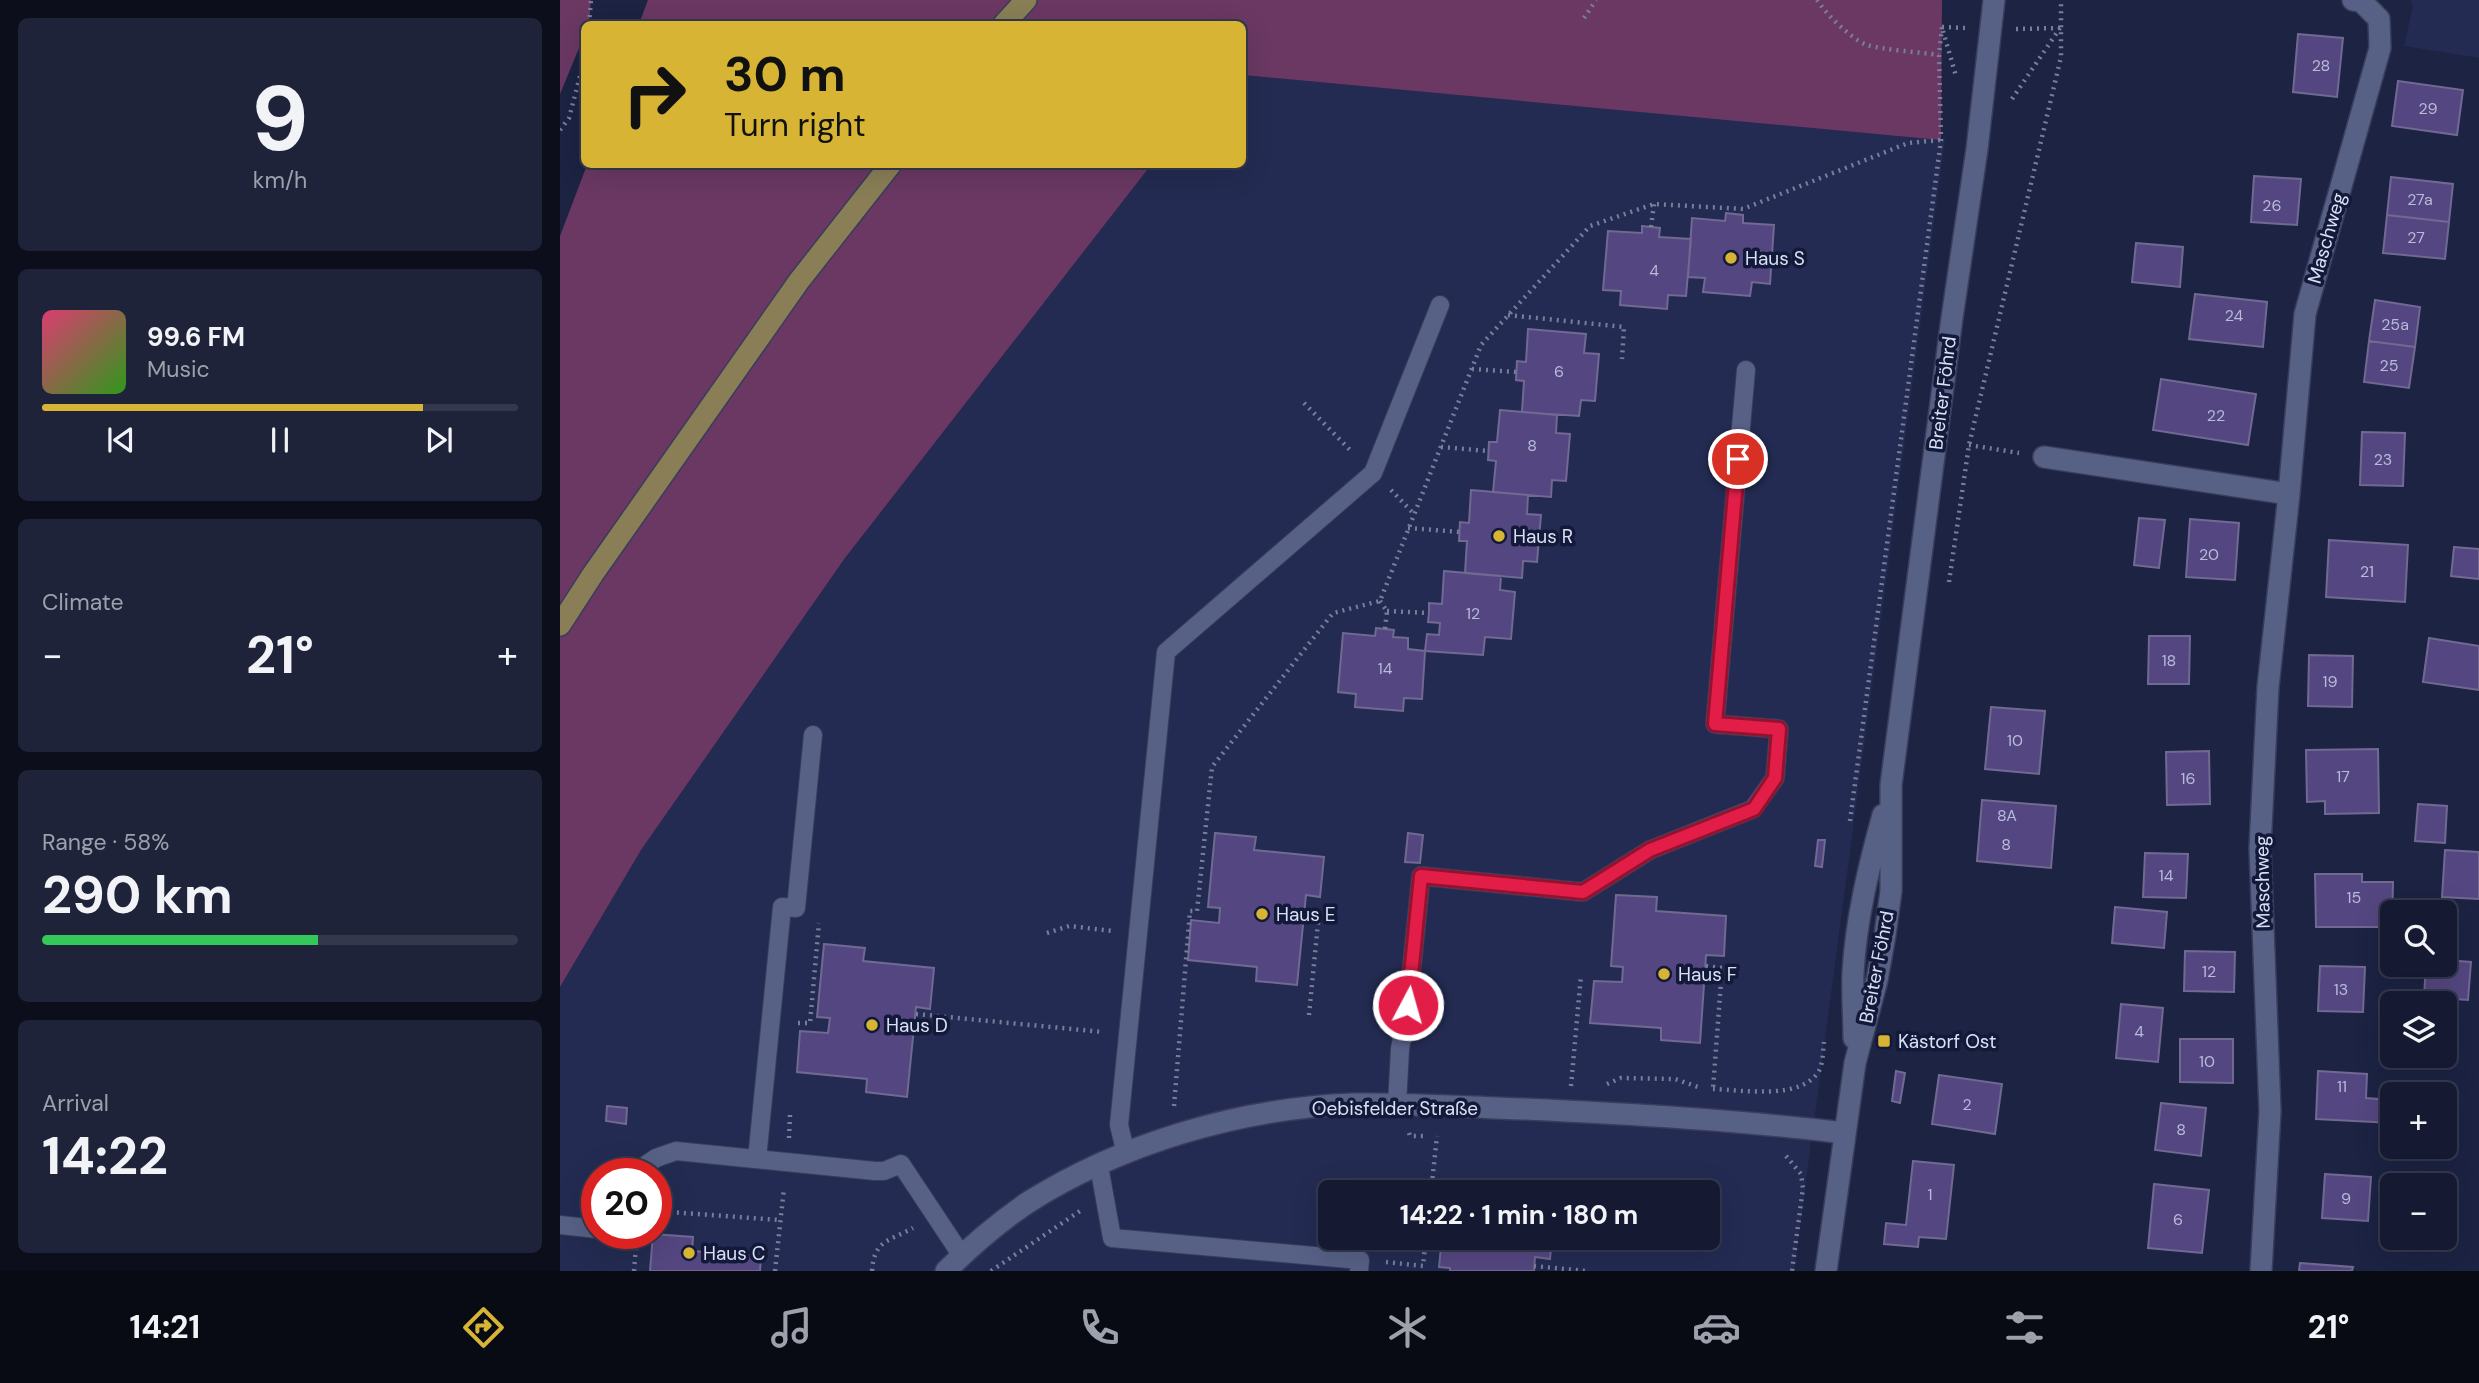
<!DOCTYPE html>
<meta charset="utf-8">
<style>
:root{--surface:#151a32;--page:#1e233a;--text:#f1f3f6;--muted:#9da1ac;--line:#34384d;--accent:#d7b434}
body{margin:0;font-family:"DM Sans",sans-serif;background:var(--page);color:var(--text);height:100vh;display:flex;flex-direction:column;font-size:26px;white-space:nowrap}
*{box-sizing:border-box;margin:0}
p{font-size:23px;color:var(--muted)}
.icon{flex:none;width:38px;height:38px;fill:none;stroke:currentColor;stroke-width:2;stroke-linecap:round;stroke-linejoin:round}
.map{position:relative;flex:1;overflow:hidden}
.sheet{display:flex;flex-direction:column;gap:18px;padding:18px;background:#0c0e1c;width:560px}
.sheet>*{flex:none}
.guide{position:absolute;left:21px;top:21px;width:665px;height:147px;border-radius:10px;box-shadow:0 7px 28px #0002,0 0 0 2px var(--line);background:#d7b434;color:#111;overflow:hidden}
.tools{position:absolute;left:1820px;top:900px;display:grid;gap:14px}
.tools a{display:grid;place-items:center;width:77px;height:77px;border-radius:10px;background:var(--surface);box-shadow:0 7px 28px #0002,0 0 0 2px var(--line);font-size:35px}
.speed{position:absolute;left:21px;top:1158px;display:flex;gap:14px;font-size:35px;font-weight:700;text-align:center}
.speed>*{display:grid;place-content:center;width:91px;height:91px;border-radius:50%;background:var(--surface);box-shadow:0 7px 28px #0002,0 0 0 2px var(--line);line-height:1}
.speed .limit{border:10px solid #d22;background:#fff;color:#111}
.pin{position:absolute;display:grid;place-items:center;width:60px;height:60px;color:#fff;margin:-30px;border:4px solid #fff;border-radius:50%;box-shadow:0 2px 7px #0007}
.me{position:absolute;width:77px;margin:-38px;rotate:6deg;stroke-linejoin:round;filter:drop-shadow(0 0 5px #0008)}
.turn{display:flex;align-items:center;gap:24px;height:147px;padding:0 28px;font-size:32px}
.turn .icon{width:91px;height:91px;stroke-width:2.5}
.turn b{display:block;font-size:49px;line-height:60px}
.big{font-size:52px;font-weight:700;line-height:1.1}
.sheet .card{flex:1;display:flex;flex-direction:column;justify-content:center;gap:10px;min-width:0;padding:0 24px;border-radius:10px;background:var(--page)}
.sheet .dial{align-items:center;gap:0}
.dial b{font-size:91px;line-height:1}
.song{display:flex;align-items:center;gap:21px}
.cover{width:84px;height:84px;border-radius:10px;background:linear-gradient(135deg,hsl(340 70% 55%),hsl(110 70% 35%))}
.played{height:7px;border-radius:4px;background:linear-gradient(90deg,var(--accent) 80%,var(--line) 80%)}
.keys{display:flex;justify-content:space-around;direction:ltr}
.heat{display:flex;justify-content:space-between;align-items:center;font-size:38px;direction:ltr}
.charge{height:10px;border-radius:5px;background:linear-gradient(90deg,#34c759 58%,var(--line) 0)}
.trip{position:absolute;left:758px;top:1180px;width:402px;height:70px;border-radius:10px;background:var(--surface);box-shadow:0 7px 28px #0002,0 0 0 2px var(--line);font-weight:700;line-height:70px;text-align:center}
.tabs{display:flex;height:112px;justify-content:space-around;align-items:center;background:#080a14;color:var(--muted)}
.tabs .icon{width:49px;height:49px}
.tabs .current{color:var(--accent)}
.tabs b{font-size:32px;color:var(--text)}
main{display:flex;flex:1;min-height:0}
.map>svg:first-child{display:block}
.built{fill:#232b52;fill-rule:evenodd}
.forest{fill:#6a3863}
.building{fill:#544781;stroke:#706991;stroke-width:2}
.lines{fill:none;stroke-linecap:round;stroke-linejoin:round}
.service-casing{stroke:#393d5a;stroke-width:20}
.minor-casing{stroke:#393d5a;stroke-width:24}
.primary-casing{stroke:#393d5a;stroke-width:24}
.path{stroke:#787f9b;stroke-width:4.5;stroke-dasharray:2 5;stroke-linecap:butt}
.service{stroke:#576186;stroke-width:18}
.minor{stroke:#576186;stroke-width:21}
.primary{stroke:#897e56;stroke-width:21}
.route-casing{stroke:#92132f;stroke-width:18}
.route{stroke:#e11d48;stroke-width:12}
.poi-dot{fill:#d7b434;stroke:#131938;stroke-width:2.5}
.labels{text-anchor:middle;stroke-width:7;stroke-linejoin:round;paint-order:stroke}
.number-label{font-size:16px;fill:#b8bad9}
.street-label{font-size:19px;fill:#d9e0f6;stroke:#131938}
.poi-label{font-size:19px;fill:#d9e0f6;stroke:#131938;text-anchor:start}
</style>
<main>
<section class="sheet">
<div class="card dial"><b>9</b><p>km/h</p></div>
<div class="card">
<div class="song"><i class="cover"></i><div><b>99.6 FM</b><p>Music</p></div></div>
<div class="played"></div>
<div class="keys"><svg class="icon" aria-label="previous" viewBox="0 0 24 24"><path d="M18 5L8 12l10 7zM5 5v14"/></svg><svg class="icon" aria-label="pause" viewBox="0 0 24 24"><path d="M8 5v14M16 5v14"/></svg><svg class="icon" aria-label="next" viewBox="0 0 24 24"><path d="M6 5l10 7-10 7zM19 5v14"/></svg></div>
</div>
<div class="card"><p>Climate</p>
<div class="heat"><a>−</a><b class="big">21°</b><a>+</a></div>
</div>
<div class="card"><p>Range · 58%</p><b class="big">290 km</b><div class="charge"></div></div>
<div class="card"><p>Arrival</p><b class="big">14:22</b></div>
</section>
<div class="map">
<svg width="1919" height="1271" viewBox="0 0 1919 1271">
<rect width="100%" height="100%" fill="#1c2343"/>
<path class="built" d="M 1850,0 L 1919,0 L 1919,58 L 1844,46 L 1853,5 Z
M 683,75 L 1385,139 L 1234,1271 L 0,1271 L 0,987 L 81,850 L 285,558 L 591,165 L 682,164 ZM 37,1174 L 96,1174 L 96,1234 L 37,1234 ZM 770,1192 L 1148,1192 L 1148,1237 L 770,1237 Z"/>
<path class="forest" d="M 0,0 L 31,0 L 29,24 L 24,24 L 24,36 L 0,94 Z
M 88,0 L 1382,0 L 1381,140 L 683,75 L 682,24 L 79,24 Z
M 27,165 L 591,165 L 285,558 L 81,850 L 0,987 L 0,236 Z"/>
<path class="building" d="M 1738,34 L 1783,38 L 1777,97 L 1733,92 Z
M 1838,81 L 1903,90 L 1897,135 L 1832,126 Z
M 1694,176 L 1741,179 L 1737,225 L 1691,222 Z
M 1831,177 L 1893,184 L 1889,222 L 1827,215 Z
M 1166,213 L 1183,215 L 1183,223 L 1214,225 L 1210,284 L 1192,282 L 1190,296 L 1143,292 L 1145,278 L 1128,277 L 1132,218 L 1165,221 Z
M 1827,215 L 1889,222 L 1885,259 L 1823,253 Z
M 1082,226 L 1100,228 L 1099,237 L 1131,239 L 1126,296 L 1108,295 L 1107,309 L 1060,305 L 1061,291 L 1043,290 L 1048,231 L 1082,233 Z
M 1576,243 L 1623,247 L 1620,287 L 1572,282 Z
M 1635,294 L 1707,302 L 1703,347 L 1629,339 Z
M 1815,300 L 1860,307 L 1855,347 L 1809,341 Z
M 968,329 L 1026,334 L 1024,353 L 1039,354 L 1035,401 L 1021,400 L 1019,416 L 962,412 L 964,381 L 956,380 L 957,361 L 966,362 Z
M 1809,341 L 1855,347 L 1849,388 L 1804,382 Z
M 1601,379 L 1696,394 L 1688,445 L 1593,430 Z
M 940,410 L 997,415 L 996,433 L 1010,434 L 1006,481 L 992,480 L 991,497 L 933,492 L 936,461 L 928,460 L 929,442 L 937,442 Z
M 1802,432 L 1845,433 L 1843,486 L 1800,485 Z
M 911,490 L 968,495 L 967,514 L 981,515 L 977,562 L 963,561 L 962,578 L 905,573 L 907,541 L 899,541 L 900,522 L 909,523 Z
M 1579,518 L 1605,520 L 1599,568 L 1574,565 Z
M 1630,519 L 1679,523 L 1675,580 L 1626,577 Z
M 1769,540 L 1848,545 L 1845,602 L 1766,597 Z
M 1894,547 L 1919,549 L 1919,579 L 1891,576 Z
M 884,571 L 941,576 L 940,590 L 955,592 L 951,639 L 925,637 L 923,655 L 865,651 L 867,634 L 879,635 L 880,623 L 868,622 L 869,613 L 869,603 L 882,604 Z
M 816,628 L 834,630 L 833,637 L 848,638 L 848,649 L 865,651 L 862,699 L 844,698 L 843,711 L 795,707 L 796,694 L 778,692 L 783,633 L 815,636 Z
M 1589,636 L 1630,636 L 1629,684 L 1588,684 Z
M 1869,638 L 1919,646 L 1919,690 L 1863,682 Z
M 1749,655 L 1793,656 L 1792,707 L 1748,706 Z
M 1431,707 L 1485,711 L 1479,774 L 1425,769 Z
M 1818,749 L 1819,813 L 1765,814 L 1765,801 L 1747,802 L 1746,750 Z
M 1649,751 L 1650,804 L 1607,805 L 1606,752 Z
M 1422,800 L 1496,806 L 1491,868 L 1417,861 Z
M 1858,804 L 1887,806 L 1885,843 L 1855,841 Z
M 655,833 L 696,837 L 694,850 L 764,857 L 760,897 L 746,895 L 737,985 L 696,981 L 697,967 L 628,960 L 631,920 L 659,923 L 660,908 L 648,907 Z
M 848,833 L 863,835 L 860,863 L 845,862 Z
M 1258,840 L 1265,840 L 1262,867 L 1255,866 Z
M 1885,850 L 1919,852 L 1919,899 L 1882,897 Z
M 1585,853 L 1628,854 L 1626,898 L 1583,897 Z
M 1755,874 L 1802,874 L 1802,882 L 1833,882 L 1832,927 L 1756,927 Z
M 1056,895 L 1097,897 L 1096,911 L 1166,916 L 1164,956 L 1146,955 L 1140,1043 L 1101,1040 L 1101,1028 L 1030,1023 L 1034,981 L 1062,982 L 1063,967 L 1051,966 Z
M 1555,907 L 1607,912 L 1604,948 L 1552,943 Z
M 264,944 L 305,948 L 303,961 L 374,968 L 370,1009 L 356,1007 L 347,1097 L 306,1092 L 307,1079 L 237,1072 L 240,1031 L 268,1033 L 270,1018 L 257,1017 Z
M 1625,951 L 1675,952 L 1674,992 L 1624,991 Z
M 1885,960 L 1911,962 L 1908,1000 L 1864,997 L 1866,964 L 1885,964 Z
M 1760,966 L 1805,967 L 1803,1012 L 1758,1011 Z
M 1561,1004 L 1603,1008 L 1598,1062 L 1556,1058 Z
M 1620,1039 L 1673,1039 L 1673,1083 L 1620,1082 Z
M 1336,1071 L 1345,1073 L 1340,1103 L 1332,1101 Z
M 1758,1071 L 1807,1074 L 1806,1098 L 1832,1100 L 1832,1123 L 1756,1119 Z
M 1379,1075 L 1442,1084 L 1435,1134 L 1372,1124 Z
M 1601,1103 L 1646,1108 L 1641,1156 L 1595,1150 Z
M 47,1106 L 67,1108 L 66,1124 L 46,1121 Z
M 1353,1161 L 1394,1165 L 1386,1239 L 1359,1237 L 1358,1247 L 1324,1244 L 1326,1223 L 1346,1225 Z
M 1765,1174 L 1811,1177 L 1808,1221 L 1762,1218 Z
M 1594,1184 L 1649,1190 L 1642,1253 L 1588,1248 Z
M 93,1234 L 133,1237 L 132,1251 L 201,1256 L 200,1271 L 90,1271 Z
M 882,1237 L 992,1237 L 990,1259 L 975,1257 L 974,1271 L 890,1271 L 890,1268 L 879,1267 Z
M 1740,1263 L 1793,1267 L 1792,1271 L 1739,1271 Z"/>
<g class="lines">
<defs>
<path id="service" d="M 837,1105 L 840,1049 L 848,1005 L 861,876 L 1023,892 L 1090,850 L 1193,809 L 1215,778 L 1219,729 L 1155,724 L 1186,370
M 566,1154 L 559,1125 L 606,652 L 813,473 L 880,305
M 197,1159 L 222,907 L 236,908 L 253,735
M 539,1166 L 552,1238 L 800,1260 L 799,1271
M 73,1174 L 96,1158 L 116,1151 L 315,1171 L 324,1171 L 341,1164 L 402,1256
M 0,1225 L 37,1229"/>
<path id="minor" d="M 1484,457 L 1729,494
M 1294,1038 C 1294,1017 1292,995 1293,973 C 1296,919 1309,866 1323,815
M 386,1271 C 411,1246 438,1223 467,1203 C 562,1143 681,1108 793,1104 C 849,1103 906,1107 962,1109 C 1070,1114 1178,1120 1285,1133
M 1266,1271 L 1295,1063 L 1317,980 L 1325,935 L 1331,891 L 1331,785 L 1392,318 L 1417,149 L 1434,0
M 1701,1271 L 1710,1111 L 1700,848 L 1708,687 L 1729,494 L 1745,314 L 1820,48 L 1819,19 L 1801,1 L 1793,0"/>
<path id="primary" d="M 444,24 L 466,0
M 0,625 L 33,574 L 239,281 L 331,164"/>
</defs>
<use href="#service" class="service-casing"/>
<use href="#minor" class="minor-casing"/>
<use href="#primary" class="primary-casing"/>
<path class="path" d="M 1257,0 C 1266,14 1291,39 1307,45 C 1323,50 1360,52 1379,55
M 1024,18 L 1036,0
M 29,24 L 31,0
M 1382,27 L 1406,28
M 1456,29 L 1500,28
M 1383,31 L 1396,76
M 1452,99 L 1500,28
M 0,130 L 9,118 L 24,61
M 1091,227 L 1094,204
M 948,315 L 1064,327 L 1062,359
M 912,369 L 956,372
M 744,403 L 792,452
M 1409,445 L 1459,453
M 881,447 L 928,451
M 831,490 L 854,514
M 848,528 L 900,532
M 1389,582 L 1409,445 L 1501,57 L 1501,0
M 820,601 L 827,611 L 825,629
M 827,611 L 869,613
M 1290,821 L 1381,140 L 1379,55 L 1382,27
M 487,933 L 509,926 L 553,931
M 1146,966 L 1162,968 L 1153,1089
M 356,1014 L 543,1032
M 749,1015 L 759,913
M 238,1023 L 250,1023 L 259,923
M 1047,1084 L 1061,1078 L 1115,1079 L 1141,1088
M 1011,1086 L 1021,975
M 1153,1089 C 1182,1090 1244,1101 1260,1069 C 1263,1061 1263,1050 1264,1042
M 614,1106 L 630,911 L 637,911 L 652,767 L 773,613 L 820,601 L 921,345 L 1030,226 L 1094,204 L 1183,209 L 1348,143 L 1381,140
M 849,1133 L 850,1136 L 866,1136
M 229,1138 L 230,1115
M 1226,1156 L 1241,1174 L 1243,1188 L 1232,1271
M 871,1192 L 877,1136
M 96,1211 L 219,1220
M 826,1262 L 863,1266 L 866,1237
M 974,1266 L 1025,1271
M 74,1271 L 77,1234
M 215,1271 L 224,1188
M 312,1271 C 314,1240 329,1241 353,1228
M 431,1271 L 520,1211"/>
<use href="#service" class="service"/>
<use href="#minor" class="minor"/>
<use href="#primary" class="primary"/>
</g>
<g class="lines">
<defs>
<path id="route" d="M 848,1005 L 861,876 L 1023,892 L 1090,850 L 1194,809 L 1215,778 L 1219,729 L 1155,724 L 1178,459"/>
</defs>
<use href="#route" class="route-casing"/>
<use href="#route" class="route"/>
</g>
<g class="poi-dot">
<circle cx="1171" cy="258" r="7"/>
<circle cx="939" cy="536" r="7"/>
<circle cx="702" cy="914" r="7"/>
<circle cx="1104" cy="974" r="7"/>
<circle cx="312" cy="1025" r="7"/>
<rect x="1317" y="1034" width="14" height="14" rx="3.5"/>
<circle cx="129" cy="1253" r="7"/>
</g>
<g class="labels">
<g class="number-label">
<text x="1761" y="71">28</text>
<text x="1868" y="114">29</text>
<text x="1860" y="205">27a</text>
<text x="1712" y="211">26</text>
<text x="1856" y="243">27</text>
<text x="1094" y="276">4</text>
<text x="1674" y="321">24</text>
<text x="1835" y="330">25a</text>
<text x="1829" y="371">25</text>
<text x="999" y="377">6</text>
<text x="1656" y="421">22</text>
<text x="972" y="451">8</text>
<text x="1823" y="465">23</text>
<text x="1649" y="560">20</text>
<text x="1807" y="577">21</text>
<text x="913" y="619">12</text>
<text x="1609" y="666">18</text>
<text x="825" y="674">14</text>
<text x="1770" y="687">19</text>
<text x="1455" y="746">10</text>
<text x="1783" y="782">17</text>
<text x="1628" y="784">16</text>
<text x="1447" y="821">8A</text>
<text x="1446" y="850">8</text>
<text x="1606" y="881">14</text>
<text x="1794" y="903">15</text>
<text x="1649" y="977">12</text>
<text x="1781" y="995">13</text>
<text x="1579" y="1037">4</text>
<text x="1647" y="1067">10</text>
<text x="1782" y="1092">11</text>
<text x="1407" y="1110">2</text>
<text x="1621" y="1135">8</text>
<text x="1370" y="1200">1</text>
<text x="1786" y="1204">9</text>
<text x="1618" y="1225">6</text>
</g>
<g class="street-label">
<text transform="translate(1766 238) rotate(-74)" y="7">Maschweg</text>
<text transform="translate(1382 393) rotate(-83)" y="7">Breiter Föhrd</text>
<text transform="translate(1702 882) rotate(-91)" y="7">Maschweg</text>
<text transform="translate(1316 967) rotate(-79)" y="7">Breiter Föhrd</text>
<text x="835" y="1115">Oebisfelder Straße</text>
</g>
<g class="poi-label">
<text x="1185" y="265">Haus S</text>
<text x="953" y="543">Haus R</text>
<text x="716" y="921">Haus E</text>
<text x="1118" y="981">Haus F</text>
<text x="326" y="1032">Haus D</text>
<text x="1338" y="1048">Kästorf Ost</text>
<text x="143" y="1260">Haus C</text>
</g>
</g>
</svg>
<div class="tools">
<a><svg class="icon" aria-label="search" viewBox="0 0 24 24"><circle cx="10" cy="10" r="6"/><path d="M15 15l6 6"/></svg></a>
<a><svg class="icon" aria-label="layers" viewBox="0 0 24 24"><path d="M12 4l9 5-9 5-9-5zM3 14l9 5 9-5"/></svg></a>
<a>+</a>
<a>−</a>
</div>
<div class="speed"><div class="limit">20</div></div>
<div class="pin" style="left:1178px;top:459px;background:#d93025"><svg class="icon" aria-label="arrive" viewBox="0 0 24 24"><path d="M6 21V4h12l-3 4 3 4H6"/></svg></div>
<svg class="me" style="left:848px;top:1005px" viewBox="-20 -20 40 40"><circle r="17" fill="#e11d48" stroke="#fff" stroke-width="3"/><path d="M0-11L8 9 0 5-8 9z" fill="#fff"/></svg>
<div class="trip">14:22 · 1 min · 180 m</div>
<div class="guide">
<div class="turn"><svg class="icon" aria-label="right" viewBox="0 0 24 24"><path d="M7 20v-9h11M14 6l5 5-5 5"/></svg><div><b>30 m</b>Turn right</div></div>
</div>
</div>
</main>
<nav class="tabs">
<b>14:21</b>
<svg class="icon current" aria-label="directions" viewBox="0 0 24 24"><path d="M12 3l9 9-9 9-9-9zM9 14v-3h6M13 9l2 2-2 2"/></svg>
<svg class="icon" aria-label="music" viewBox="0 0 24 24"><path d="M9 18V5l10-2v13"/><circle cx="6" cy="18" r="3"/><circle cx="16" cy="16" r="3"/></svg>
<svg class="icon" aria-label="phone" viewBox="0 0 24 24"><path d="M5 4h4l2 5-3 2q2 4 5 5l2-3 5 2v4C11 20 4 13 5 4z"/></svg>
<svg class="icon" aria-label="climate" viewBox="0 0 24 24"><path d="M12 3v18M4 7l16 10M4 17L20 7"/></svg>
<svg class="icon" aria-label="car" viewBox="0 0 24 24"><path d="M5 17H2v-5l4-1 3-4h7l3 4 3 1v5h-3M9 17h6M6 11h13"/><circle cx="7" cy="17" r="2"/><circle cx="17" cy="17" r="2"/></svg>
<svg class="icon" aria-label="filters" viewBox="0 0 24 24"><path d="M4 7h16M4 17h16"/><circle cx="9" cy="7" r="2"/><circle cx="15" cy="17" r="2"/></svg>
<b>21°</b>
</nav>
